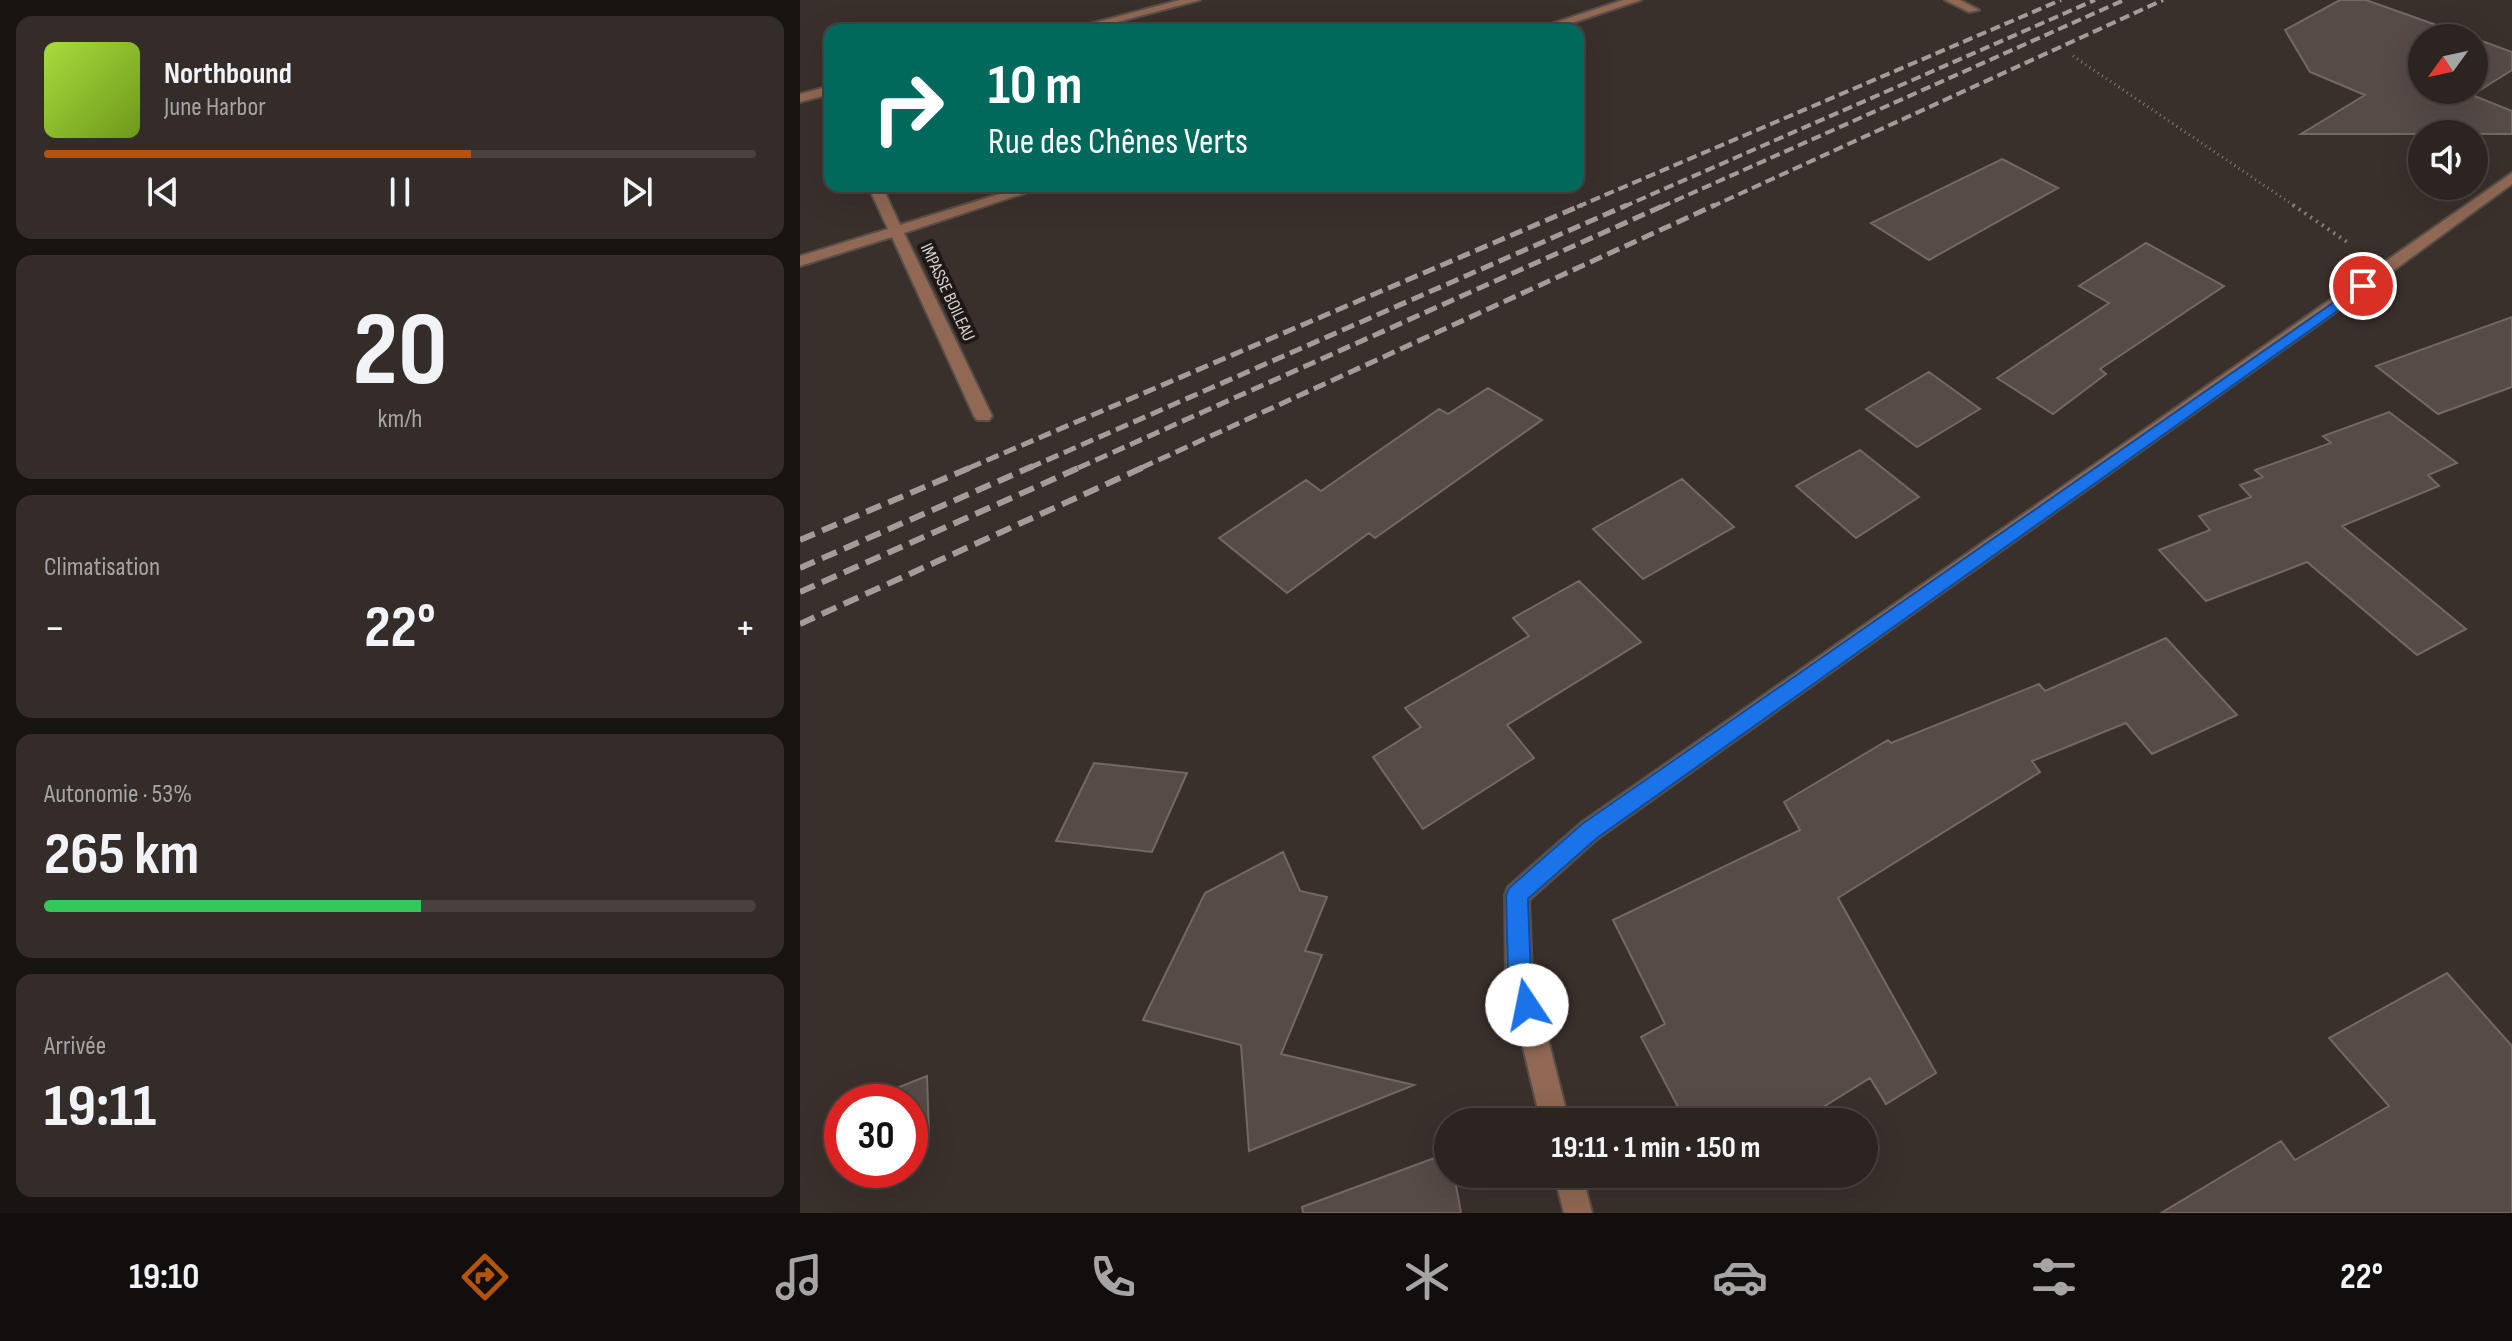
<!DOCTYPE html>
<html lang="fr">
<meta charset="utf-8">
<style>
:root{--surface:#2c2420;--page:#342c29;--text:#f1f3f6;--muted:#a6a4a5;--line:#48413e;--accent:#b45309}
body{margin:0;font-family:"Sofia Sans Condensed",sans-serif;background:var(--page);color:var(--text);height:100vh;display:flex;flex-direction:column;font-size:30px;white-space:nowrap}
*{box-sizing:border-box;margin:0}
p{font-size:26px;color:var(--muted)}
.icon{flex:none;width:44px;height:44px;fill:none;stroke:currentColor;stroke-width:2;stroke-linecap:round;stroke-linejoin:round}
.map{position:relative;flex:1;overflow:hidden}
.details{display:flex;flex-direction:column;gap:16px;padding:16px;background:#181412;width:800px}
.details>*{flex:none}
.top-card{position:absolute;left:24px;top:24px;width:760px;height:168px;border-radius:16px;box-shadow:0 8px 32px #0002,0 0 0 2px var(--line);background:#00695c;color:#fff;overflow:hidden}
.needle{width:52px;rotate:237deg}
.buttons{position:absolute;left:1608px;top:24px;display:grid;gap:16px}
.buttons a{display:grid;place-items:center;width:80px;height:80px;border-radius:50%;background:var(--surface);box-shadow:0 8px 32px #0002,0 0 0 2px var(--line);font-size:40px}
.speed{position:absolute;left:24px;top:1084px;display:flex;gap:16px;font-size:40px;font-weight:700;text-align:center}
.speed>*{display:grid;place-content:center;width:104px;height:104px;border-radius:50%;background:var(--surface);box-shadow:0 8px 32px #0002,0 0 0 2px var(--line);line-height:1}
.speed .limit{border:12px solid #d22;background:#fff;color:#111}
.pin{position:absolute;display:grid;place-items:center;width:68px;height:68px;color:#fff;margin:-34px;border:4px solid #fff;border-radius:50%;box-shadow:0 2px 8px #0007}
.me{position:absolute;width:88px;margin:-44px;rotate:349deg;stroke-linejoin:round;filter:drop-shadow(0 0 6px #0008)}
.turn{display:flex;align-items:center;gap:28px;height:168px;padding:0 32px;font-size:36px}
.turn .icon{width:104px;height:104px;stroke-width:2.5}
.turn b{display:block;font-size:56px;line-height:68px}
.big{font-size:60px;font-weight:700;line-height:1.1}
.details .widget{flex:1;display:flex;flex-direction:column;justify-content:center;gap:12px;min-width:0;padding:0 28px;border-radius:16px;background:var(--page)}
.details .dial{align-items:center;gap:0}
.dial b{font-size:104px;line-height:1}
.song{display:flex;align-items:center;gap:24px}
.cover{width:96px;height:96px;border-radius:12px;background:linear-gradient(135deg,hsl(80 70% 55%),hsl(80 70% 35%))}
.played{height:8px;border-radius:4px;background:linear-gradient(90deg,var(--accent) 60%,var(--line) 60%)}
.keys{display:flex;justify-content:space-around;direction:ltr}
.heat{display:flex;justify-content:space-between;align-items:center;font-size:44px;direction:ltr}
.charge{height:12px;border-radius:6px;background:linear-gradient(90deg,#34c759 53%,var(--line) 0)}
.trip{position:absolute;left:634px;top:1108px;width:444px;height:80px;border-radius:40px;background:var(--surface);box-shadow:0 8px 32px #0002,0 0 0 2px var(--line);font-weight:700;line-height:80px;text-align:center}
.tabs{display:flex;height:128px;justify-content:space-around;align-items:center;background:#120e0d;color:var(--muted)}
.tabs .icon{width:56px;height:56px}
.tabs .selected{color:var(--accent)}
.tabs b{font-size:36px;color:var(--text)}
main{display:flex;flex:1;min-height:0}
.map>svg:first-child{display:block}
.building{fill:#564b46;stroke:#736862;stroke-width:2}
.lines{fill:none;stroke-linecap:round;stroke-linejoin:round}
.minor-casing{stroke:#574e49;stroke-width:4}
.path-far1{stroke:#857d78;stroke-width:3;stroke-dasharray:1 4;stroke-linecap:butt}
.path{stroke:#857d78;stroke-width:4;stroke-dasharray:2 5;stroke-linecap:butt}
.minor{fill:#906853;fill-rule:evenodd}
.rail-far2{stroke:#a49c98;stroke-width:4;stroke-dasharray:10 5;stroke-linecap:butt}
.rail-far1{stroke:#a49c98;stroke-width:5;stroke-dasharray:13 6;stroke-linecap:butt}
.rail{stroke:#a49c98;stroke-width:6;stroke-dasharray:16 8;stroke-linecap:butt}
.route{fill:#1a73e8;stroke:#114b97;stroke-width:2}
.labels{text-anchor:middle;stroke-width:8;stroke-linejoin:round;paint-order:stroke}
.far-street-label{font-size:18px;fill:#dbd4d1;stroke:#1e1917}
</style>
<main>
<section class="details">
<div class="widget">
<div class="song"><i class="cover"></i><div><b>Northbound</b><p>June Harbor</p></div></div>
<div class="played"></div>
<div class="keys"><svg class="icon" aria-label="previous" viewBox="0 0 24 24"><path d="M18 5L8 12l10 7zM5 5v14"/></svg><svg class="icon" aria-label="pause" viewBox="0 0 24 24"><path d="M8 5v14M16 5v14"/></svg><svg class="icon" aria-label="next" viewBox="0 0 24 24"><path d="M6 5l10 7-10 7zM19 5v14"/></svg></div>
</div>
<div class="widget dial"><b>20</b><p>km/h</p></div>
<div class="widget"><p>Climatisation</p>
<div class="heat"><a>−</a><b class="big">22°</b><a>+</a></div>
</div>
<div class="widget"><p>Autonomie · 53%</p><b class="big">265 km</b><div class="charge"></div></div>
<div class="widget"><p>Arrivée</p><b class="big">19:11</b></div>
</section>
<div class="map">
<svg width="1712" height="1213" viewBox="0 0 1712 1213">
<rect width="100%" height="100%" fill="#3a302b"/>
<path class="building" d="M 1540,0 L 1566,0 L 1673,38 L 1622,38 L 1622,90 L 1674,90 L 1674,38 L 1712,52 L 1712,70 L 1672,95 L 1712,111 L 1712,134 L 1501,134 L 1565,95 L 1510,72 L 1485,30 Z
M 1202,159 L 1258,188 L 1129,260 L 1071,223 Z
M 1346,243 L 1424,286 L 1300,369 L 1306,374 L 1253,414 L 1197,378 L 1309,303 L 1279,286 Z
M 1712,317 L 1712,387 L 1638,414 L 1576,366 Z
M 1129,372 L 1180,409 L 1117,447 L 1066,409 Z
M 688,388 L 742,420 L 575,538 L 569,533 L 487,593 L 419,538 L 506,480 L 521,491 L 639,409 L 648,414 Z
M 1589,412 L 1657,463 L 1628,475 L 1639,486 L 1542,526 L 1666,629 L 1617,655 L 1507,562 L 1406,601 L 1359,550 L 1410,530 L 1399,516 L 1451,497 L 1440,485 L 1463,477 L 1455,470 L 1531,443 L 1523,436 Z
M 1060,450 L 1119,497 L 1056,538 L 996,486 Z
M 882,479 L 934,527 L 843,579 L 793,529 Z
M 779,581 L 841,642 L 707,725 L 734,758 L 623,829 L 573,757 L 621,727 L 605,708 L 729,636 L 713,618 Z
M 1366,638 L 1437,715 L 1352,754 L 1326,723 L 1232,761 L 1240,772 L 1038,898 L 1136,1073 L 1086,1104 L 1070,1078 L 999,1122 L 886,1122 L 841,1037 L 865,1024 L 813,920 L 1000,830 L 984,802 L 1088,740 L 1091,743 L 1239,684 L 1245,691 Z
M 294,763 L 387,773 L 352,852 L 256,841 Z
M 483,852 L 500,891 L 527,897 L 505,951 L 522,955 L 481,1054 L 614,1085 L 449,1151 L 441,1045 L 343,1020 L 405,893 Z
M 1647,973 L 1712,1046 L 1712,1213 L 1361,1213 L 1481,1141 L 1495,1160 L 1589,1106 L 1529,1038 Z
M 127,1076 L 129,1134 L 110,1142 L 110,1102 L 62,1102 Z
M 648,1153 L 648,1174 L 654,1174 L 661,1213 L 503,1213 L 502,1207 Z"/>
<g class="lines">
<defs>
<path id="minor" d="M 380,0 L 400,0 L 287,30 L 267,30 Z
M 823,0 L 841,0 L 751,30 L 733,30 Z
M 1145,0 L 1160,0 L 1179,10 L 1169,12 Z
M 30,86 L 30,94 L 0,102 L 0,94 Z
M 1712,173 L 1712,184 L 1568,289 L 797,839 L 729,900 L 732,976 L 769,1122 L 741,1122 L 706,976 L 705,895 L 708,887 L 781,823 Z
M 68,186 L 82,186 L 100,225 L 225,186 L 246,186 L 104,233 L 192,416 L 189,420 L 177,420 L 174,416 L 92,237 L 0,266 L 0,256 L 88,229 Z
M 754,1174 L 782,1174 L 792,1213 L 764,1213 Z"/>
</defs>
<use href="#minor" class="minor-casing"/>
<path class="path-far1" d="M 1273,56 L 1496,207"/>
<path class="path" d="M 1493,205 L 1550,244"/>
<use href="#minor" class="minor"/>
<path class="rail-far2" d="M 777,207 L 1261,0
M 823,207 L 1295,0
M 861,207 L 1324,0
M 911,207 L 1363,0"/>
<path class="rail-far1" d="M 169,468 L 782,205
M 229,468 L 827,205
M 278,468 L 865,205
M 341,468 L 915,205"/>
<path class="rail" d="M 0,540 L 174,466
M 0,568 L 233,466
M 0,592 L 283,466
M 0,624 L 346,466"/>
</g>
<path class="route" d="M 1563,282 L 1568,283 L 1568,289 L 797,838 L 728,899 L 731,976 L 738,1005 L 735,1013 L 727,1017 L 718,1013 L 708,976 L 706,895 L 709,888 L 782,824 Z"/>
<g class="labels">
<g class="far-street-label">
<text transform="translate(148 292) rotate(65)" y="6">IMPASSE BOILEAU</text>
</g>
</g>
</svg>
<div class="buttons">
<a><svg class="needle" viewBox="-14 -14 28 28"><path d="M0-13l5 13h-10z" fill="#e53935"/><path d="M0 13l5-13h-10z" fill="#a6a4a5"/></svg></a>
<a><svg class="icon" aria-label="sound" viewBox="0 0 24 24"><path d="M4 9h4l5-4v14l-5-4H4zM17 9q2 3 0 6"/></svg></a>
</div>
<div class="speed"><div class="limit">30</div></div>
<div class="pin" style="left:1563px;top:286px;background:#d93025"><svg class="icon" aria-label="arrive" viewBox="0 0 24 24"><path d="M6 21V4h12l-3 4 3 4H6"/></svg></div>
<svg class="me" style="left:727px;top:1005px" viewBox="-20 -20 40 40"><circle r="19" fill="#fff"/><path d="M0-13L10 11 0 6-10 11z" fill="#1a73e8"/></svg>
<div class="trip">19:11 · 1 min · 150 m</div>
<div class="top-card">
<div class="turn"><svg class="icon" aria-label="right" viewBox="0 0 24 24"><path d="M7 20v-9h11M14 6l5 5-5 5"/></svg><div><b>10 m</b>Rue des Chênes Verts</div></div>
</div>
</div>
</main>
<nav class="tabs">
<b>19:10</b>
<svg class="icon selected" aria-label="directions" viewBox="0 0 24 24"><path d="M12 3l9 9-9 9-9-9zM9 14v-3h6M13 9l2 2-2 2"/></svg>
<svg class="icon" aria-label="music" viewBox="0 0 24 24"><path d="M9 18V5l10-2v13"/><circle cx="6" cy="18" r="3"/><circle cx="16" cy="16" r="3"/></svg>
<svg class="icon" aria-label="phone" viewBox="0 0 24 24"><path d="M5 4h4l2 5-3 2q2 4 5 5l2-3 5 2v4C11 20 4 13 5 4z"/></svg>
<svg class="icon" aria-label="climate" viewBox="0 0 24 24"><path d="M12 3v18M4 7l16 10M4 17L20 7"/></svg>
<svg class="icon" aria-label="car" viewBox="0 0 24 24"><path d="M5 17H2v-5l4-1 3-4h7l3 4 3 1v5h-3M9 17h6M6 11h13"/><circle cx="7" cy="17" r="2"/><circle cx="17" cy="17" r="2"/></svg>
<svg class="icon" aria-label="filters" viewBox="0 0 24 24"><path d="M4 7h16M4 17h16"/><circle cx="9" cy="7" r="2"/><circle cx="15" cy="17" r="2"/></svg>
<b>22°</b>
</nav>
